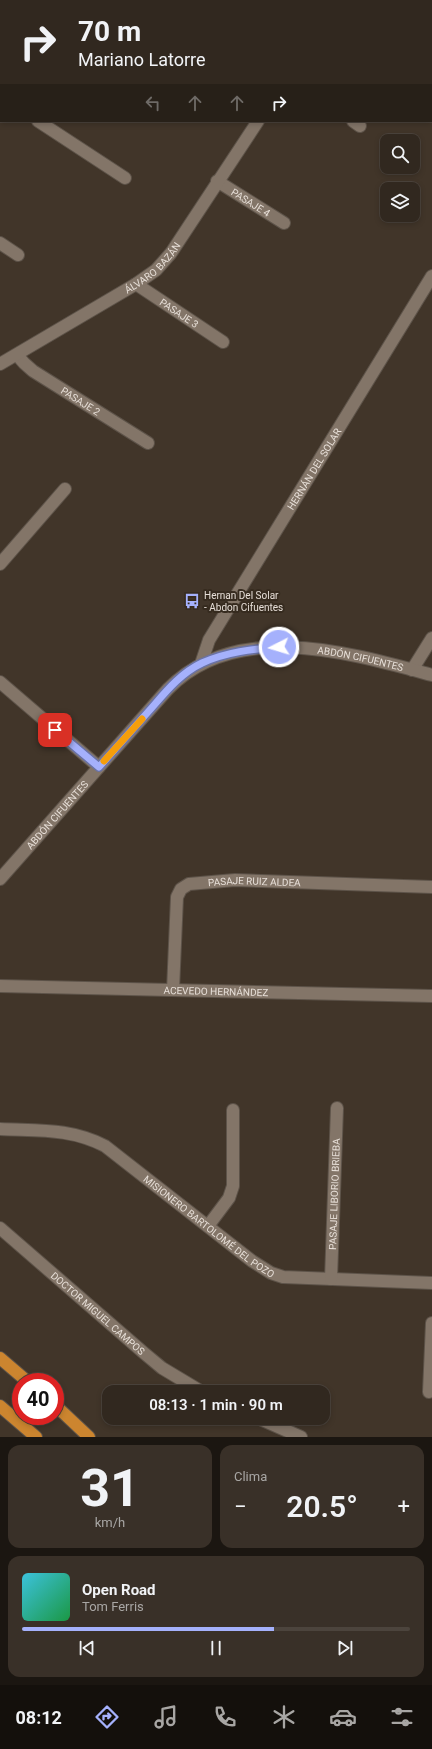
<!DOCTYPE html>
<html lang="es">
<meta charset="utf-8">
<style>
:root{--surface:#31281f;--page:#393028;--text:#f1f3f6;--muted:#a8a6a4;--line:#4c443d;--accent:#a5b1fc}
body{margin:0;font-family:Roboto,sans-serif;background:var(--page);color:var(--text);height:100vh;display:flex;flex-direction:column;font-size:15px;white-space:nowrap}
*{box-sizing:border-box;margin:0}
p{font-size:13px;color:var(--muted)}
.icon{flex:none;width:22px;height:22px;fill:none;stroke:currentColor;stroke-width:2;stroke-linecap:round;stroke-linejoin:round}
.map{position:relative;height:1437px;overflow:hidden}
.panel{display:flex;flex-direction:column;gap:8px;padding:8px;background:#1b1611;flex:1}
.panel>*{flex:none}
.hud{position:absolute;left:0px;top:0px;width:432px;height:122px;box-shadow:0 2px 6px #0003,0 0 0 1px var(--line);background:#31281f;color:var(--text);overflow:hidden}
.buttons{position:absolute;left:380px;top:134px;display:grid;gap:8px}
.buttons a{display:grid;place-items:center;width:40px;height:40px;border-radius:8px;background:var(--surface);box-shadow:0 2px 6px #0003,0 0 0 1px var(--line);font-size:20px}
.speed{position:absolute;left:12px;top:1373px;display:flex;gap:8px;font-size:20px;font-weight:700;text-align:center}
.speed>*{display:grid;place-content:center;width:52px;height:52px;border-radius:50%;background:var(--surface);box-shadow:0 2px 6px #0003,0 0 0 1px var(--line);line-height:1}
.speed .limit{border:6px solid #d22;background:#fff;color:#111}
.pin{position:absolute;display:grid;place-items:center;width:34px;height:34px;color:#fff;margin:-17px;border-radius:8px;box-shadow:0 2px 6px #0006}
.me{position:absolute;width:44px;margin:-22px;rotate:265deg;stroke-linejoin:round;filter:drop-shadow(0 0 3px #0008)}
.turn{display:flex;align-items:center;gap:14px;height:84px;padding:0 12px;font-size:18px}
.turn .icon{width:52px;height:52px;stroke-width:2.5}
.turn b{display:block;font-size:28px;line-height:34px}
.lanes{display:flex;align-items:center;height:38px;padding:0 12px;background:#0003;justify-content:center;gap:20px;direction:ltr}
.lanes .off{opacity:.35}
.big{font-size:30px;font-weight:600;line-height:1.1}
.panel .tile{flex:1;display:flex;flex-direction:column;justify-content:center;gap:6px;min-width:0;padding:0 14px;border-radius:12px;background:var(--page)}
.panel .dial{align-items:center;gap:0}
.dial b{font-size:52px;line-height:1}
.song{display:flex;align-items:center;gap:12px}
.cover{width:48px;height:48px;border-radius:6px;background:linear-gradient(135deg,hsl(190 70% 55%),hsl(140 70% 35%))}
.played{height:4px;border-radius:2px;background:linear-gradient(90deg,var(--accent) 65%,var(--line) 65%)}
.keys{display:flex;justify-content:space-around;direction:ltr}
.heat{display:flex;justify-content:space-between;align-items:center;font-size:22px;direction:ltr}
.panel .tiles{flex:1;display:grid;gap:8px;grid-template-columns:1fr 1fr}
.tile:last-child{grid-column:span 2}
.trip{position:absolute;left:102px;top:1385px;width:228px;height:40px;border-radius:12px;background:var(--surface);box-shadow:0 2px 6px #0003,0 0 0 1px var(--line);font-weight:600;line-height:40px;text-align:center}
.menu{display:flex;height:64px;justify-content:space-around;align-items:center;background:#14100c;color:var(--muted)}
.menu .icon{width:28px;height:28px}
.menu .current{color:var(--accent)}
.menu b{font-size:18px;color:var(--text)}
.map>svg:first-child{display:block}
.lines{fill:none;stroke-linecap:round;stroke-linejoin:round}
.street-casing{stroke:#5d5349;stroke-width:14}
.secondary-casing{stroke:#5d5349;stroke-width:14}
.highway-casing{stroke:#5d5349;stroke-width:14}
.street{stroke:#837568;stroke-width:12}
.secondary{stroke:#837568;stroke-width:12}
.highway{stroke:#cc852f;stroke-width:12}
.route-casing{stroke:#6b73a4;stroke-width:10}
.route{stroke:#a5b1fc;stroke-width:7}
.slow{stroke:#f59e0b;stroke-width:7}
.labels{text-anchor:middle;stroke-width:4;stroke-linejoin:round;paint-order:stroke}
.street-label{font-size:10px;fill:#e7dfd8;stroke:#362b1f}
.poi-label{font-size:10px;fill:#e7dfd8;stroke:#362b1f;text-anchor:start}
</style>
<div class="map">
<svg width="432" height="1437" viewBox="0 0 432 1437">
<rect width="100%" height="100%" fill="#413529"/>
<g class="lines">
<defs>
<g id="street">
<path d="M 70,0 L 72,1"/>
<path d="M 397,1 L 398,0"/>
<path d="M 0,96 L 1,97"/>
<path d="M 38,121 L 125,178"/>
<path d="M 353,121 L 360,126"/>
<path id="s1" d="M 217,181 L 284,223"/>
<path d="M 0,243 L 18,255"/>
<path id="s2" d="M 136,284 L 223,342"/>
<path id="s3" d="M 17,355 L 24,363 L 33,371 L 148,443"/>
<path id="s4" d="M 0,364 L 136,284 L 156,270 L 171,253 L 258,121"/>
<path d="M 0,564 L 65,489"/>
<path id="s5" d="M 201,664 L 209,640 L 432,276"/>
<path d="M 412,670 L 432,638"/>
<path d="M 0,682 L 99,767"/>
<path id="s6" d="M 0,986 L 432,996"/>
<path id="s7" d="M 173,990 L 177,897 L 181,889 L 189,884 L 235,880 L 432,887"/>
<path id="s8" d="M 0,1129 C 39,1131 70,1128 105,1146 L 252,1261 L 271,1273 L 283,1277 L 432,1283"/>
<path d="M 208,1226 L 229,1198 L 233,1186 L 233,1110"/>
<path id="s9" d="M 0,1228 L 144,1353 L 162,1368 L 202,1392"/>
<path id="s10" d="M 331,1279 L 337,1108"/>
<path d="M 429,1392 L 432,1323"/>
<path d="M 258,1418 L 301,1437"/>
</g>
<g id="secondary">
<path id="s11" d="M 0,879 L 168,689 C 236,619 350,653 432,675"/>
</g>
<path id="highway" d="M 0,1358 L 28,1382
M 55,1405 L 89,1437
M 0,1406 L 36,1437"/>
</defs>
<use href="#street" class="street-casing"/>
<use href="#secondary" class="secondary-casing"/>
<use href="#highway" class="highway-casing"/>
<use href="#street" class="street"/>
<use href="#secondary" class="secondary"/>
<use href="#highway" class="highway"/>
</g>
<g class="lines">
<defs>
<path id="route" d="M 55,730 L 99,767 C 115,749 131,731 148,712 C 164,694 179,674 202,663 C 226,652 253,649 279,647"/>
</defs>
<use href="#route" class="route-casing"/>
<use href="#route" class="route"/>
<path class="slow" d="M 104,761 L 142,719"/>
</g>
<defs>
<symbol id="bus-bare" viewBox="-9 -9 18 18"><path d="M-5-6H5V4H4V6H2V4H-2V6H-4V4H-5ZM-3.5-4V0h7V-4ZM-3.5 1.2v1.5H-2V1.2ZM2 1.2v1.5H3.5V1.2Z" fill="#a5b1fc" stroke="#362b1f" stroke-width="2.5" paint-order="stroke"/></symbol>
</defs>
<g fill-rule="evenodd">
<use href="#bus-bare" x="181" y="590" width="22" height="22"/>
</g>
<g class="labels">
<g class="street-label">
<text dy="4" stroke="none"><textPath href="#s1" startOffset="40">PASAJE 4</textPath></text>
<text dy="4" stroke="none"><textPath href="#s4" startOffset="181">ÁLVARO BAZÁN</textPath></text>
<text dy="4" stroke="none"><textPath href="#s2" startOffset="52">PASAJE 3</textPath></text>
<text dy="4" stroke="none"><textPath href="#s3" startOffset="79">PASAJE 2</textPath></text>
<text dy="4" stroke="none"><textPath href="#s5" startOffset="226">HERNÁN DEL SOLAR</textPath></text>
<text dy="4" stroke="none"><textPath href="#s11" startOffset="458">ABDÓN CIFUENTES</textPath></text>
<text dy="4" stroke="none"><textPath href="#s11" startOffset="86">ABDÓN CIFUENTES</textPath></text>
<text dy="4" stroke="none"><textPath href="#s7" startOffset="177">PASAJE RUIZ ALDEA</textPath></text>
<text dy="4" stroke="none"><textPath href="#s6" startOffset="216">ACEVEDO HERNÁNDEZ</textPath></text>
<text dy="4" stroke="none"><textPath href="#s10" startOffset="85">PASAJE LIBORIO BRIEBA</textPath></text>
<text dy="4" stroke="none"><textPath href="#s8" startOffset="239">MISIONERO BARTOLOMÉ DEL POZO</textPath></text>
<text dy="4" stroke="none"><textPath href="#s9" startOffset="130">DOCTOR MIGUEL CAMPOS</textPath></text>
</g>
<g class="poi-label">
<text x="204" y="599">Hernan Del Solar<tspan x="204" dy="12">- Abdon Cifuentes</tspan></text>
</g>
</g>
</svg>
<div class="buttons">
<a><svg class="icon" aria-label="search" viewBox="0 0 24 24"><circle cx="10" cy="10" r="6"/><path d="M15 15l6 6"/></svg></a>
<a><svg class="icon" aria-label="layers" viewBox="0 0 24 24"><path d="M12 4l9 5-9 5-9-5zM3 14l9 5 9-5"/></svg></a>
</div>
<div class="speed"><div class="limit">40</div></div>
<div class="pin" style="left:55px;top:730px;background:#d93025"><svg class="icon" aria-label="arrive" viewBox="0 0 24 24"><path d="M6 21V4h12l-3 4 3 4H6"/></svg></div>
<svg class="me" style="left:279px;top:647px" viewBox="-20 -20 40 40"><circle r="17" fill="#a5b1fc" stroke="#fff" stroke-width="3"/><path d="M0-11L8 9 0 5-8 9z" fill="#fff"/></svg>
<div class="trip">08:13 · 1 min · 90 m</div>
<div class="hud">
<div class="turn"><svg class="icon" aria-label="right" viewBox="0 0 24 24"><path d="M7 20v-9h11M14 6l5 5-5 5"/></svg><div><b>70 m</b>Mariano Latorre</div></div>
<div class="lanes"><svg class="icon off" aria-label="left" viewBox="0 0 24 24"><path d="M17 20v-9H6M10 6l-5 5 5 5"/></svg><svg class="icon off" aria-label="ahead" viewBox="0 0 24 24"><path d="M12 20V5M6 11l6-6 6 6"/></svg><svg class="icon off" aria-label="ahead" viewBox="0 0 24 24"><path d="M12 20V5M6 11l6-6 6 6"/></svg><svg class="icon" aria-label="right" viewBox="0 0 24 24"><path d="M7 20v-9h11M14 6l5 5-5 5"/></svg></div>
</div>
</div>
<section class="panel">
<div class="tiles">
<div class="tile dial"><b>31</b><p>km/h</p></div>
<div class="tile"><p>Clima</p>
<div class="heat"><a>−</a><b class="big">20.5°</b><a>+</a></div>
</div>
<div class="tile">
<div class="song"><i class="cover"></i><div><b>Open Road</b><p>Tom Ferris</p></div></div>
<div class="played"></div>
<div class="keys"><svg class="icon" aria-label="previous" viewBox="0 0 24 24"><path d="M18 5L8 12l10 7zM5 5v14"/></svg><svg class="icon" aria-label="pause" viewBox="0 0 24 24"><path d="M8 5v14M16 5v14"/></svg><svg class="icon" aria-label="next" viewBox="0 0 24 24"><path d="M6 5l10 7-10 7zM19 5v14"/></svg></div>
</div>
</div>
</section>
<nav class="menu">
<b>08:12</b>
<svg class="icon current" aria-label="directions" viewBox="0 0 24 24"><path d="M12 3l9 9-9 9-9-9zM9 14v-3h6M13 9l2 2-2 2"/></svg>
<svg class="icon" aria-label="music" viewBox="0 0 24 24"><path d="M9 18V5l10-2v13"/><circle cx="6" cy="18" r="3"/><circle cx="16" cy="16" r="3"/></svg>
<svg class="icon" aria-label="phone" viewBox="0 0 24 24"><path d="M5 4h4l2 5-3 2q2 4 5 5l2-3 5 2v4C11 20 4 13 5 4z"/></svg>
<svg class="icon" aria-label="climate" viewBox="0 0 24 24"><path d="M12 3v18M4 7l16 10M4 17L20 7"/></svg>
<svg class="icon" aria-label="car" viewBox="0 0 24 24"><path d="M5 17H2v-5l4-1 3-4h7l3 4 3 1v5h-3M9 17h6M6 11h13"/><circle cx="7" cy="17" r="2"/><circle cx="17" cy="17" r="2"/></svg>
<svg class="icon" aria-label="filters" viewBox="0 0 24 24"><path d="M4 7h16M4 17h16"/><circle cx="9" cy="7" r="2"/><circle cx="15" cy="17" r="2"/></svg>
</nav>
